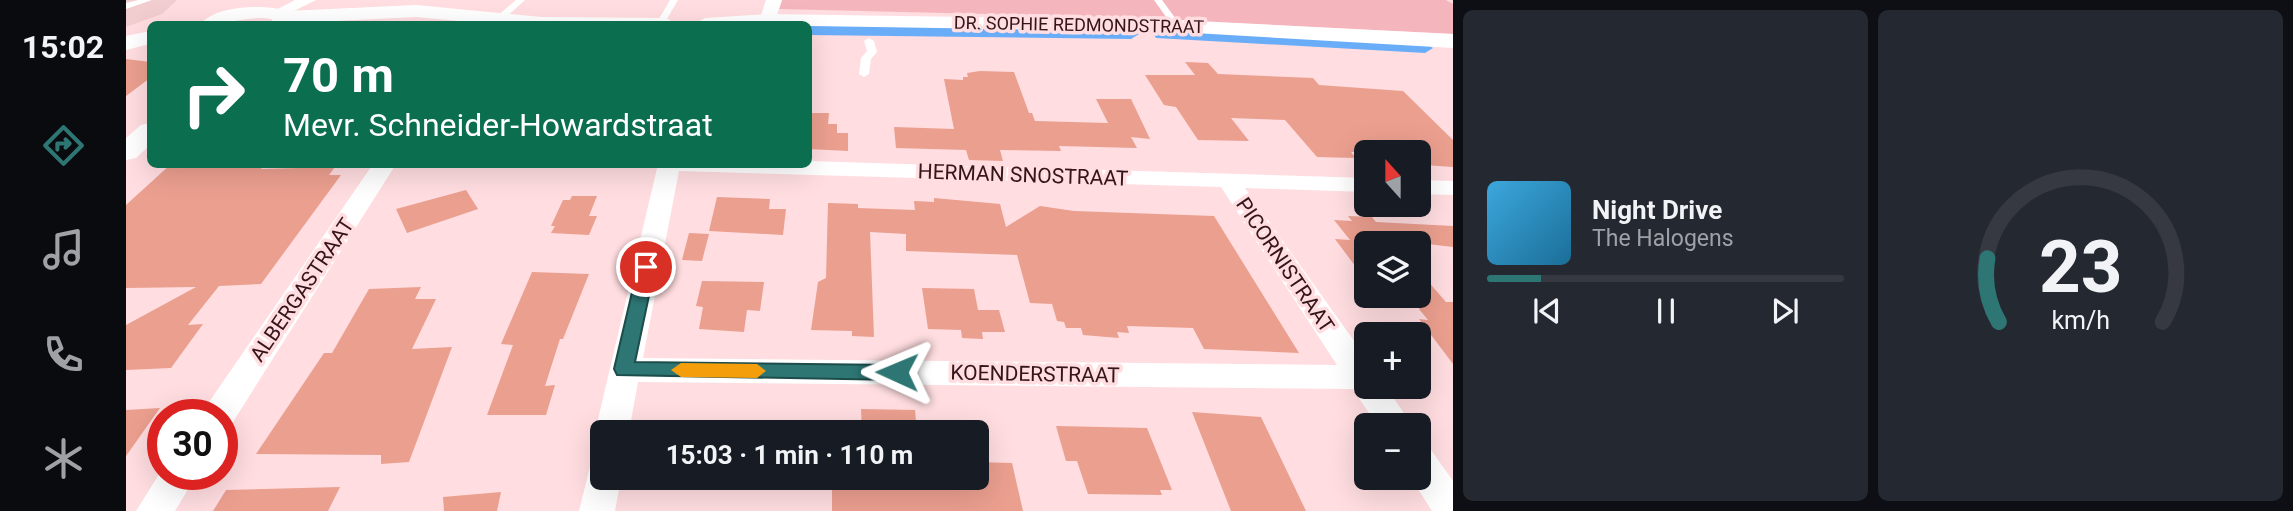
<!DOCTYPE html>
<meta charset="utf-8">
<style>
:root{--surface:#171b24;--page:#242831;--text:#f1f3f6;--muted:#9ea1a6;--line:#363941;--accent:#2d7674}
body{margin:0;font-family:Roboto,sans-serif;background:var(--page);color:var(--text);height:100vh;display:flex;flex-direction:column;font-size:26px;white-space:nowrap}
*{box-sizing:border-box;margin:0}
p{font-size:23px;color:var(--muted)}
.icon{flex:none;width:38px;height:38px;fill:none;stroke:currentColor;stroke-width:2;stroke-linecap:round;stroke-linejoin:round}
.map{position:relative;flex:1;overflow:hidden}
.panel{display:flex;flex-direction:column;gap:10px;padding:10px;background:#0d0f14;width:840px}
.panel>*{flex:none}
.top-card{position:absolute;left:21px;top:21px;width:665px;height:147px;border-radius:10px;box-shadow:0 7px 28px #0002;background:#0b6e4f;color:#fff;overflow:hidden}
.needle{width:46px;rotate:339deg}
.tools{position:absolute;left:1228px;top:140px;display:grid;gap:14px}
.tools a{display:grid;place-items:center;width:77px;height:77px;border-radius:10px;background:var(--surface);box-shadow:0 7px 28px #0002;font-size:35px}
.speed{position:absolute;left:21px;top:399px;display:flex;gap:14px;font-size:35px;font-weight:700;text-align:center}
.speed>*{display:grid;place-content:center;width:91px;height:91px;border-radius:50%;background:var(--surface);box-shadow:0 7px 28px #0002;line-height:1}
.speed .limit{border:10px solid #d22;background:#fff;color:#111}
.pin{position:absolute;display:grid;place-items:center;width:60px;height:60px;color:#fff;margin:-30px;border:4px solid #fff;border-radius:50%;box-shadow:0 2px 7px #0007}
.me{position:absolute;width:77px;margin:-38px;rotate:271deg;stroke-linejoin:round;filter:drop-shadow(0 0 5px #0008)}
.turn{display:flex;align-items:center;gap:24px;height:147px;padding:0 21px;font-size:32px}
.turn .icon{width:91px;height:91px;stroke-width:2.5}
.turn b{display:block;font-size:49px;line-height:60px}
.panel .card{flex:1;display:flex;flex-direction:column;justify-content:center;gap:10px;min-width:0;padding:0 24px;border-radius:10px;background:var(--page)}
.panel .dial{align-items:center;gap:0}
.dial svg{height:182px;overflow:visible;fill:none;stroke:var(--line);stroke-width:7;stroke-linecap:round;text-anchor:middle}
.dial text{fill:var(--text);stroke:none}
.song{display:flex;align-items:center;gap:21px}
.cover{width:84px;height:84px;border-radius:10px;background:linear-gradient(135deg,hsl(200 70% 55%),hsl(200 70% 35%))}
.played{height:7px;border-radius:4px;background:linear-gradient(90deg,var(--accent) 15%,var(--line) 15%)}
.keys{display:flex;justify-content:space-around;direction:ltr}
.panel .tiles{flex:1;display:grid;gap:10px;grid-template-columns:repeat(2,1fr)}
.trip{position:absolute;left:464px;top:420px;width:399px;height:70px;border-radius:10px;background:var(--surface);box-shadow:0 7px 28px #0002;font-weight:700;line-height:70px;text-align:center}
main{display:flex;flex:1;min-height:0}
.tabs{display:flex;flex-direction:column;width:126px;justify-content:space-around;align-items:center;background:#090b0e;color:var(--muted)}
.tabs .icon{width:49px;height:49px}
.tabs .on{color:var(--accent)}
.tabs b{font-size:32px;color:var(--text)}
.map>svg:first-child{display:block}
.built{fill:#f2cdd0}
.green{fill:#f4b6bc}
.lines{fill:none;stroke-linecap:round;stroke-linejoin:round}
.canal{fill:#69adf9;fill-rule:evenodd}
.building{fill:#eb9f8f}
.service{fill:#fff;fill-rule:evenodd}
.minor{fill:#fff;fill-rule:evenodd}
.tertiary{fill:#fff;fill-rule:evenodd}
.route{fill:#2d7674;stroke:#1d4d4b;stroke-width:2}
.slow{fill:#f59e0b}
.labels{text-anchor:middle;stroke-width:7;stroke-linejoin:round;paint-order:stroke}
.far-street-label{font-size:18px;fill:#34161a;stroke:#ffdde0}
.street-label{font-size:21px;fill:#34161a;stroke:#ffdde0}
</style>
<main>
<nav class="tabs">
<b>15:02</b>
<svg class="icon on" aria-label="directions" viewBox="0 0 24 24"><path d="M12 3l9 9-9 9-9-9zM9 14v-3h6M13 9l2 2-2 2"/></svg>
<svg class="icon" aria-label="music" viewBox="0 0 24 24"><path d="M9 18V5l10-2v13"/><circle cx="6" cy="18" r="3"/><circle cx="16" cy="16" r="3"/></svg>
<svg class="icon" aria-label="phone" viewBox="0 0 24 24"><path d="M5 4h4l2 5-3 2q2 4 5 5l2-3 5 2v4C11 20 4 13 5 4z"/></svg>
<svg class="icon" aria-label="climate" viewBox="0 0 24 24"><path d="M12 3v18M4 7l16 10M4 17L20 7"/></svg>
</nav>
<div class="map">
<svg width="1327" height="511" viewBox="0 0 1327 511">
<rect width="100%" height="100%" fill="#ffdde0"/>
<path class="built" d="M 0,0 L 51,0 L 36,14 L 0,27 Z"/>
<path class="green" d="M 656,0 L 1320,0 L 1327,4 L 1327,34 L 981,17 L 653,9 Z"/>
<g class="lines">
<path class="canal" d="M 682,25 L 1005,29 L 1013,34 L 1005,39 L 682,35 Z
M 1036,30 L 1299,43 L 1307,48 L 1299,53 L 1030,38 L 1028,35 Z"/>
</g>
<path class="building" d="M 0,59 L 24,62 L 24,78 L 0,96 Z
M 1059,62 L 1082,63 L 1092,74 L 1187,78 L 1193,85 L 1277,91 L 1327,140 L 1327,167 L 1298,165 L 1293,159 L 1293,152 L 1225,152 L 1230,158 L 1191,157 L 1159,120 L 1105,118 L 1123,141 L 1072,140 L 1050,107 L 1038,105 L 1019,75 L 1069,75 Z
M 854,71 L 888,72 L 903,113 L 906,113 L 909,121 L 982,123 L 970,99 L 1005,99 L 1024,139 L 1005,137 L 1011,148 L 933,146 L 935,151 L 874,150 L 877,161 L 843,160 L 840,150 L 770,148 L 768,127 L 828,129 L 818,79 L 837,80 L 837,77 L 842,77 L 841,73 Z
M 682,113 L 703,113 L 702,124 L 711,124 L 711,133 L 722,133 L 722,151 L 682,149 Z
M 45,164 L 139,164 L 135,169 L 209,167 L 203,175 L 215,175 L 135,284 L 93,286 L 62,325 L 77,324 L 45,368 L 0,370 L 0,325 L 70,287 L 0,288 L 0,205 Z
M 340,190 L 352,209 L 281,233 L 270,209 Z
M 446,196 L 471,196 L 463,216 L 471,216 L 463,235 L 425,233 L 429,226 L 425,226 L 437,200 L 444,200 Z
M 591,197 L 644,199 L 643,209 L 660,209 L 657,235 L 583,231 Z
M 808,198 L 874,204 L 880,227 L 914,206 L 948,211 L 1088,216 L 1173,353 L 1078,349 L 1067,328 L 1001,326 L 1003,333 L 991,332 L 993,338 L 957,335 L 955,328 L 940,328 L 938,322 L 931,321 L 926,304 L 904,303 L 891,255 L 780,251 L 780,234 L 744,232 L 748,337 L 726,336 L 726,331 L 685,330 L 692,282 L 700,278 L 702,203 L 732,204 L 732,208 L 789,210 L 788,201 L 808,202 Z
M 1222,216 L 1246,217 L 1250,222 L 1327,226 L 1327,247 L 1293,243 L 1241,243 L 1241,282 L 1209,239 L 1224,240 L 1208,220 L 1226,221 Z
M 563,233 L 583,234 L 576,261 L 556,260 Z
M 1293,271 L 1320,302 L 1327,302 L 1327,364 L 1293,319 L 1302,320 L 1293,309 Z
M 406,272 L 463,274 L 437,339 L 434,339 L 419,386 L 429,385 L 420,415 L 361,415 L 387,345 L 375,344 Z
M 576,281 L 638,282 L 634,311 L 621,310 L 618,332 L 573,329 L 577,307 L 570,306 Z
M 295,287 L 289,299 L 310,299 L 286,349 L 326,347 L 283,462 L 255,464 L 255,455 L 130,454 L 198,353 L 206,353 L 243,289 Z
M 796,288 L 848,289 L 852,310 L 873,310 L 879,332 L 856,332 L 857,339 L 836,338 L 835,330 L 802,329 Z
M 34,408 L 0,456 L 0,410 Z
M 735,409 L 789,410 L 791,432 L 736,432 Z
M 1066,412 L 1135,417 L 1180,511 L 1105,511 Z
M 930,426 L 1021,428 L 1046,490 L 1034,490 L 1036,495 L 962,494 L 951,461 L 940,461 Z
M 850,462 L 886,463 L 897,511 L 706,511 L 706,478 L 850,478 Z
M 214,487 L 202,511 L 87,511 L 100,490 Z
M 375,492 L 371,511 L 318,511 L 317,497 Z"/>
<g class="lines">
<path class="service" d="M 12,0 L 26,0 L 0,9 L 0,3 Z
M 390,0 L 399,0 L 376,21 L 370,21 L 370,17 Z
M 544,0 L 552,0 L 538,24 L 530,24 Z
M 1028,0 L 1036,0 L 1055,26 L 1054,28 L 1048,28 Z
M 743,38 L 748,41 L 751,52 L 745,59 L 743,74 L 738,77 L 733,74 L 735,58 L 741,51 L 738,41 Z"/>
<path class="minor" d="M 169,0 L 190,0 L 156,17 L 150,19 L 142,14 Z
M 640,0 L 656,0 L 648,24 L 632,24 Z
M 682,161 L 1241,178 L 1241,192 L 1119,188 L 1241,359 L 1241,387 L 1260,387 L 1286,425 L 1251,425 L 1227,389 L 512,382 L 503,432 L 476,432 L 474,442 L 469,432 L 532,164 L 682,164 ZM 553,171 L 1095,187 L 1211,365 L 517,358 Z
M 247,164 L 270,164 L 105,425 L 96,427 L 96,415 L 77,415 L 81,405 Z
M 1293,180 L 1327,181 L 1327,195 L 1293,194 Z
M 1293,446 L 1305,450 L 1327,481 L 1327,511 L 1306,511 L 1285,478 L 1293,478 Z
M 476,463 L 476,478 L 495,478 L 489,511 L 453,511 L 464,467 Z
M 37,468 L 37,474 L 71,474 L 49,511 L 10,511 Z"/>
<path class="tertiary" d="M 290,5 L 416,17 L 540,18 L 551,24 L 366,24 L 290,17 L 149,24 L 145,19 C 122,15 99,26 75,24 C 89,5 140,4 160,11 Z
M 641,14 L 1051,20 L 1327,34 L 1327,48 L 1051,32 L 568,24 L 579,18 Z
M 24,31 L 24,44 L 0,50 L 0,36 Z
M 24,123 L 24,145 L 10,158 L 0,160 L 0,138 L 15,125 Z"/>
</g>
<path class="route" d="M 520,262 L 529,267 L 509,362 L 771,365 L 781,372 L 771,380 L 491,375 L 488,369 L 512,267 Z"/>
<path class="slow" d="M 555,363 L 631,364 L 640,371 L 631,378 L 555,377 L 545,370 Z"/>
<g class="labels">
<g class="far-street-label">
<text transform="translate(953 25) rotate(1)" y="6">DR. SOPHIE REDMONDSTRAAT</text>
</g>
<g class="street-label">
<text transform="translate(897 175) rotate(2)" y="7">HERMAN SNOSTRAAT</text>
<text transform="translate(1159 265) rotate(56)" y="7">PICORNISTRAAT</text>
<text transform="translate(176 290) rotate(-56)" y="7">ALBERGASTRAAT</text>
<text transform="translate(909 374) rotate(1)" y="7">KOENDERSTRAAT</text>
</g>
</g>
</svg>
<div class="tools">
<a><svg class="needle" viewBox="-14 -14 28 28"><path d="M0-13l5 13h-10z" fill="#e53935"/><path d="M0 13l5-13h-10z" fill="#9ea1a6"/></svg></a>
<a><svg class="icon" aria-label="layers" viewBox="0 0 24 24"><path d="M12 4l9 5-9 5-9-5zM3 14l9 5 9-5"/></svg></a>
<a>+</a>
<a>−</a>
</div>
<div class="speed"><div class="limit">30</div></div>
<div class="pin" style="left:520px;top:267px;background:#d93025"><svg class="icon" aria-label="arrive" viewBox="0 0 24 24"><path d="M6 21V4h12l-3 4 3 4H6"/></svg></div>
<svg class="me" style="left:771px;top:372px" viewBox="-20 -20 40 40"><path d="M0-17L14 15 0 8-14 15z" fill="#2d7674" stroke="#fff" stroke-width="4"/></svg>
<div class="trip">15:03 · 1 min · 110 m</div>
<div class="top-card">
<div class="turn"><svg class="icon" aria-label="right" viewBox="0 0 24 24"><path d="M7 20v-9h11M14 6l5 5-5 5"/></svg><div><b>70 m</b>Mevr. Schneider-Howardstraat</div></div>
</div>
</div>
<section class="panel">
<div class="tiles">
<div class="card">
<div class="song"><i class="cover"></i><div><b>Night Drive</b><p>The Halogens</p></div></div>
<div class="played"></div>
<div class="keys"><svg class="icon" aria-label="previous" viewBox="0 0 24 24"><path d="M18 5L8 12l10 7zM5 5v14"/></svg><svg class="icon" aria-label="pause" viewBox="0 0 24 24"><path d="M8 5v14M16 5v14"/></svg><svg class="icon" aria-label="next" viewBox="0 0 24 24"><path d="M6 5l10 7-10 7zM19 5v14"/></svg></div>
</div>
<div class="card dial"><svg viewBox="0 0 100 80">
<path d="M14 69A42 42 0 1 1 86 69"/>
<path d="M14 69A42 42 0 0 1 9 41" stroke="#2d7674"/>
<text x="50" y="56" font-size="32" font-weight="700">23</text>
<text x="50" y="72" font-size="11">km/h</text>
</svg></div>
</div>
</section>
</main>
